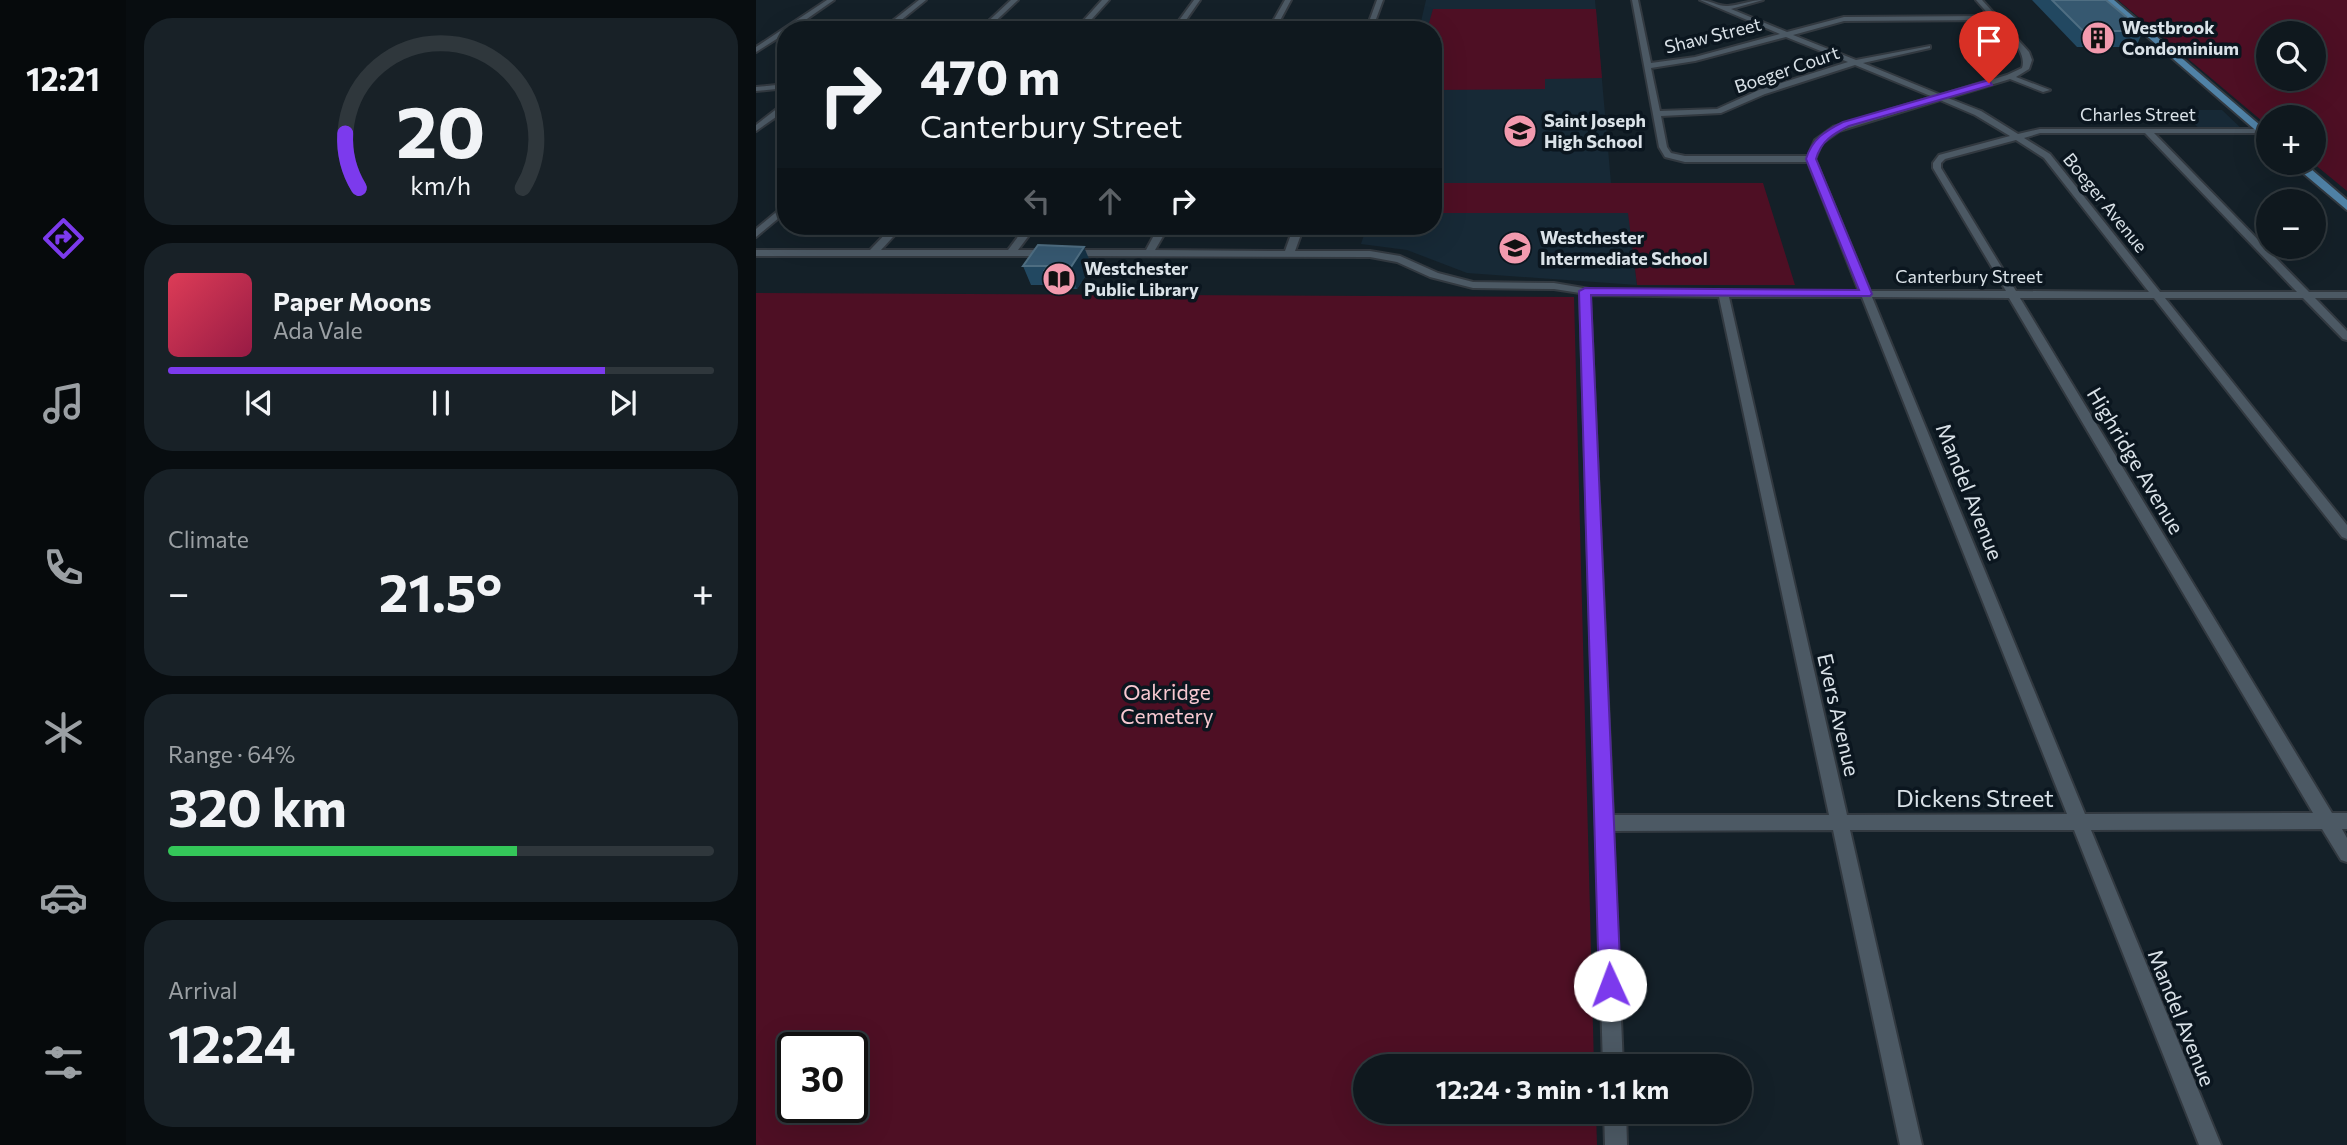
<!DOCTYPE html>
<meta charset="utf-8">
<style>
:root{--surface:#0f181e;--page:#182127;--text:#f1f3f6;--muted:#9ba0a4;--line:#2f373c;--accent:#7c3aed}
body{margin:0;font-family:Commissioner,sans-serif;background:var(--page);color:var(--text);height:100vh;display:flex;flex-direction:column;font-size:26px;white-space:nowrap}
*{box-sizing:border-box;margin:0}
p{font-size:23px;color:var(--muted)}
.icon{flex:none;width:38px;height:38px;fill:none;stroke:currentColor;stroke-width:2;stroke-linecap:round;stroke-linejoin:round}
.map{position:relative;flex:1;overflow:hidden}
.drawer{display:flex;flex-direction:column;gap:18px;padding:18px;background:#080d10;width:630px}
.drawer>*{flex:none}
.hud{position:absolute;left:21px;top:21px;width:665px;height:214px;border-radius:28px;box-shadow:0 7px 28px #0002,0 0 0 2px var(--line);background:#0f181e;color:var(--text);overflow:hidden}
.controls{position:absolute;left:1500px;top:21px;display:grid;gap:14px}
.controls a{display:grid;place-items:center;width:70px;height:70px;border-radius:50%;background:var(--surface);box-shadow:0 7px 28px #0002,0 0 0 2px var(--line);font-size:35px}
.speed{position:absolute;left:21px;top:1032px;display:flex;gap:14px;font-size:35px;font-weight:700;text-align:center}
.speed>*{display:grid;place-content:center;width:91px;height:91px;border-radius:50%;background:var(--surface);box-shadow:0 7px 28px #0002,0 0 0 2px var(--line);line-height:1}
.speed .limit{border:4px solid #111;border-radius:10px;background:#fff;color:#111}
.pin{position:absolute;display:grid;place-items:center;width:60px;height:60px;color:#fff;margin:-72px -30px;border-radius:50% 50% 50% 0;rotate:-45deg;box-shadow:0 0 7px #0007}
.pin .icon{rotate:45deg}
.me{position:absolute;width:77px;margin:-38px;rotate:358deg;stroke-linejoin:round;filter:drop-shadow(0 0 5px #0008)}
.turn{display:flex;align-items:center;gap:24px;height:147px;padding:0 28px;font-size:32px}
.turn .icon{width:91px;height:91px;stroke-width:2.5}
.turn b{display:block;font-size:49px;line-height:60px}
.lanes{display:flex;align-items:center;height:66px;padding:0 28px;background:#0003;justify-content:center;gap:35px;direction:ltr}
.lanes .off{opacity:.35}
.big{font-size:52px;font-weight:700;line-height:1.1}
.drawer .widget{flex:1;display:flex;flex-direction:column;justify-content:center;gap:10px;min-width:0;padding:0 24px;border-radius:28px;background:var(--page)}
.drawer .dial{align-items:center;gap:0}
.dial svg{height:182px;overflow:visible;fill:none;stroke:var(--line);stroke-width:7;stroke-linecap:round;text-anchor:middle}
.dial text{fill:var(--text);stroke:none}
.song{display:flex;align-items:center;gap:21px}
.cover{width:84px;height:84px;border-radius:10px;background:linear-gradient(135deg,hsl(350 70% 55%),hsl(340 70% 35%))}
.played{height:7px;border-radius:4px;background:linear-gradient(90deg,var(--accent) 80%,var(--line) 80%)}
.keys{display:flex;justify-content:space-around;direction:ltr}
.heat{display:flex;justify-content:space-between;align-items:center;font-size:38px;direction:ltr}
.charge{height:10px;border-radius:5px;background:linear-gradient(90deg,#34c759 64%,var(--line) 0)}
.trip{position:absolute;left:597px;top:1054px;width:399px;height:70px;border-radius:35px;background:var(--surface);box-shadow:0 7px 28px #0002,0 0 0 2px var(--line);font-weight:700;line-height:70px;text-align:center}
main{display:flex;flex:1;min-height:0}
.tabs{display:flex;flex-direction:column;width:126px;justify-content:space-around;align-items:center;background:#060a0c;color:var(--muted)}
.tabs .icon{width:49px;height:49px}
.tabs .current{color:var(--accent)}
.tabs b{font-size:32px;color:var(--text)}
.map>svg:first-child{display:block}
.built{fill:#172936}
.green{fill:#4e0f24;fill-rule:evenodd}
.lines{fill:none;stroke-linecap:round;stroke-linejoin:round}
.minor-casing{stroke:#323940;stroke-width:4}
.major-casing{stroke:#323940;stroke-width:4}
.minor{fill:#4c5964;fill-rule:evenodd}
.major{fill:#5082a6;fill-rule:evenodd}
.wall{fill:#224861}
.shaded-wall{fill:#143144}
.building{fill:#365870;stroke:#4f6e82;stroke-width:2}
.route{fill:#7c3aed;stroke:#51269a;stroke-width:2}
.labels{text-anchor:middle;stroke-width:7;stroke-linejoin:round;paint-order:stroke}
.far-poi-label{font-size:18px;font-weight:bold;fill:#dae2e8;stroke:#0b161f;text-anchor:start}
.far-street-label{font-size:18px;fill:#dae2e8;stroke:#0b161f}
.street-label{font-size:21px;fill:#dae2e8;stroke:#0b161f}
.park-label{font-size:21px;fill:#f8c8d1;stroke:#0b161f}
.near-street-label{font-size:24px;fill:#dae2e8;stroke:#0b161f}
</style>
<main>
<nav class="tabs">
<b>12:21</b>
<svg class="icon current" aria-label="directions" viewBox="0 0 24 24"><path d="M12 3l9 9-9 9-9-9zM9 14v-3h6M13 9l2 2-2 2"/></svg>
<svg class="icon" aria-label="music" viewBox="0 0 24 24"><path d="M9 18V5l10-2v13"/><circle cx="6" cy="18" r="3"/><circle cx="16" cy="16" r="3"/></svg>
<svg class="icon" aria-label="phone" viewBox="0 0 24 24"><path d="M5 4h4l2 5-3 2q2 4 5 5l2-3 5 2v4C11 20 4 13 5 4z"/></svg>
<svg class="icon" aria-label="climate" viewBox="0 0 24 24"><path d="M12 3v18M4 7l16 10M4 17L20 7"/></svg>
<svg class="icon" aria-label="car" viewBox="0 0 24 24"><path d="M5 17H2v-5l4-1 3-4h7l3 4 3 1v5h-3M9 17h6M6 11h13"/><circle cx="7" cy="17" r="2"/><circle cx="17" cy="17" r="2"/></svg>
<svg class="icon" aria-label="filters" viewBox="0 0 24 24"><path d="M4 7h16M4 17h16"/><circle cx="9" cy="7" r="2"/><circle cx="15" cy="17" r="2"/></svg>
</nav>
<section class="drawer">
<div class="widget dial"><svg viewBox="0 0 100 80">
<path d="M14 69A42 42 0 1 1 86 69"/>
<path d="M14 69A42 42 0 0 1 8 45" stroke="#7c3aed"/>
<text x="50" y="56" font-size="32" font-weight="700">20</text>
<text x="50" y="72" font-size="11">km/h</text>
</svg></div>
<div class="widget">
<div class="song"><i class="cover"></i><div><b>Paper Moons</b><p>Ada Vale</p></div></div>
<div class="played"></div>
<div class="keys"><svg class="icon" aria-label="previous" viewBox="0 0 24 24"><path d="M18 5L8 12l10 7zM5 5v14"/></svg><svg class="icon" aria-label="pause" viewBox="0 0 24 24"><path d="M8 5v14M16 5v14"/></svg><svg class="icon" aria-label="next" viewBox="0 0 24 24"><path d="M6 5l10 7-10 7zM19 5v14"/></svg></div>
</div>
<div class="widget"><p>Climate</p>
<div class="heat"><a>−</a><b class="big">21.5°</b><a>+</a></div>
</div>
<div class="widget"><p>Range · 64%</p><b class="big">320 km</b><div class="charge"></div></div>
<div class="widget"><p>Arrival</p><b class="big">12:24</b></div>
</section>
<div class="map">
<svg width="1591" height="1145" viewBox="0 0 1591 1145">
<rect width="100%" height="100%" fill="#142028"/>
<path class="built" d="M 670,0 L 839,0 L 855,183 L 677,183 L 677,30 L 663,30 Z
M 1423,110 L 1466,110 L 1488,131 L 1446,131 Z
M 677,213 L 873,213 L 881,285 L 711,273 L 651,250 L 605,244 L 611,226 L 677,226 Z"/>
<path class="green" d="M 1362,0 L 1591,0 L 1591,191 L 1557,163 L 1558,117 L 1512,117 L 1512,126 ZM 1558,33 L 1558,79 L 1512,79 L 1512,33 Z
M 677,9 L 840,9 L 846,78 L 789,79 L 789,89 L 677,90 L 677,30 L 671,30 Z
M 677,183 L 1007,183 L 1039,285 L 881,285 L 872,213 L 677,213 Z
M 0,293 L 818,297 L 838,1066 L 609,1066 L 609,1111 L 840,1111 L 841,1145 L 0,1145 ZM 37,1048 L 96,1048 L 96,1108 L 37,1108 Z"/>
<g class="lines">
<defs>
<path id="minor" d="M 71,0 L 78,0 L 35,30 L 30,30 L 30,33 L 0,52 L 0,47 Z
M 163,0 L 170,0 L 133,30 L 125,30 Z
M 255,0 L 262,0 L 230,30 L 223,30 Z
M 346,0 L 353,0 L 326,30 L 319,30 Z
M 438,0 L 444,0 L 423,30 L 416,30 Z
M 529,0 L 535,0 L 519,30 L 512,30 Z
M 621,0 L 627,0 L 616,30 L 610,30 Z
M 876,0 L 882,0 L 895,63 L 939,57 L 1024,34 L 944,0 C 954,0 963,7 972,6 C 984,5 995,0 1007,0 L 975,9 L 1031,32 L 1088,17 L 1234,16 L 1220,0 L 1226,0 L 1273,52 L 1276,60 L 1273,69 L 1260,77 L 1294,90 L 1287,92 L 1254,79 L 1192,98 L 1225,111 L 1262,134 L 1284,129 L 1506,129 L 1506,133 L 1398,133 L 1553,292 L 1591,292 L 1591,298 L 1559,298 L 1591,331 L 1591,340 L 1587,339 L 1547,298 L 1409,298 L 1591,525 L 1591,539 L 1586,537 L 1398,298 L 1264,298 L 1576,813 L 1591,813 L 1591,829 L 1586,829 L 1591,838 L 1591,862 L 1585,860 L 1566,829 L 1335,830 L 1465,1145 L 1443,1145 L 1318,830 L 1094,830 L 1166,1145 L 1144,1145 L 1077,830 L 857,831 L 867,1066 L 847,1066 L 824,293 L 798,289 L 717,288 L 674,277 L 641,262 L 614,257 L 313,256 L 308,253 L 313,250 L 390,250 L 403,226 L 413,226 L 399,250 L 529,251 L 538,226 L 548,226 L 539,251 L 614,251 L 644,256 L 682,273 L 717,282 L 798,283 L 845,291 L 1103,291 L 1052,162 L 929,162 L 909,157 L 903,147 ZM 1237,20 C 1248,33 1272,50 1266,68 L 1251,75 L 1185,95 L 1107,63 L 1174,48 L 1174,46 L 1100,60 L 1037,35 L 1088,21 ZM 1030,37 L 1092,62 L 1003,90 L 961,109 L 904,111 L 895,68 L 939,61 ZM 1099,65 L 1177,97 L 1077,127 L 1059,140 L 1052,156 L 929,156 L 915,153 L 911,147 L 905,116 L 965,113 L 1009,94 ZM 1184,100 L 1219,115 L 1254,136 L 1183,155 L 1177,163 L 1177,168 L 1250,291 L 1114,291 L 1059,159 L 1066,143 L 1083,131 ZM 1284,133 L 1389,133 L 1541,292 L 1404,292 L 1294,154 L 1268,138 ZM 1260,140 L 1288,158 L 1393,292 L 1260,291 L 1185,168 L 1185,163 L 1189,159 ZM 834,295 L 963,297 L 1073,815 L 857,815 ZM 973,297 L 1106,297 L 1311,814 L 1091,815 ZM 1116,297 L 1253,298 L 1557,813 L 1329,814 Z
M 30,84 L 30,88 L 0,91 L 0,87 Z
M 27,104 L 30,104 L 30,110 L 0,131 L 0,125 Z
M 30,204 L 30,212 L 0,237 L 0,229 Z
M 137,226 L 147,226 L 125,250 L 252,250 L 270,226 L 280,226 L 262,250 L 293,250 L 298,253 L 293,256 L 0,256 L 0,250 L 114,250 Z
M 848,1111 L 870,1111 L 871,1145 L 849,1145 Z"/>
<path id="major" d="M 1349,0 L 1358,0 L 1512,132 L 1512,141 Z
M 1535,163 L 1548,163 L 1591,200 L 1591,210 Z"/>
</defs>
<use href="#minor" class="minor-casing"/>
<use href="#major" class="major-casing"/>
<use href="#minor" class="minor"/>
<use href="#major" class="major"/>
</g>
<path class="wall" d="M 1276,0 L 1350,0 L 1387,31 L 1380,47 L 1321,47 Z
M 267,266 L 336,266 L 321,289 L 297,289 L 295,285 L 275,285 Z"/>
<path class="shaded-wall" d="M 328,247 L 336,266 L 321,289 L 313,270 Z"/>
<path class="building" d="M 1296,0 L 1350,0 L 1387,31 L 1327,31 Z
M 282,245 L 328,247 L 313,270 L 289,270 L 292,266 L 267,266 Z"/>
<path class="route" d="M 1233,80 L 1236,85 L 1093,126 C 1077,134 1065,141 1060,159 L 1116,294 L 1114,296 L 835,295 L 865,985 L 862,993 L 854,996 L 846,993 L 843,985 L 823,291 L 829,288 L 1103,290 L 1050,159 C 1056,139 1069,131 1087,122 Z"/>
<defs>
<symbol id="building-disc" viewBox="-11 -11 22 22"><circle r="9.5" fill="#f29aae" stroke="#0b161f"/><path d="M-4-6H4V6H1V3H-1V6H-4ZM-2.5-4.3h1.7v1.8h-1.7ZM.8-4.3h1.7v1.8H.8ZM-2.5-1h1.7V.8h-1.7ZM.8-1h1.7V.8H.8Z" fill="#111"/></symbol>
<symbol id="school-disc" viewBox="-11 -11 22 22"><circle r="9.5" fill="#f29aae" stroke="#0b161f"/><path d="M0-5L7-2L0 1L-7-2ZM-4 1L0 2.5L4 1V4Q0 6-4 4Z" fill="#111"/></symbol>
<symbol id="library-disc" viewBox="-11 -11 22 22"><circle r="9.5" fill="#f29aae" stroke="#0b161f"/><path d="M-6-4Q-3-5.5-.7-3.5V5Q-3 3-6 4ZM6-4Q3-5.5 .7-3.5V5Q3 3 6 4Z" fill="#111"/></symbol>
</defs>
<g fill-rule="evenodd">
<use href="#building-disc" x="1323" y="19" width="38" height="38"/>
<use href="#school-disc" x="745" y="112" width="38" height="38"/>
<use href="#school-disc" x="740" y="229" width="38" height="38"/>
<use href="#library-disc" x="284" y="260" width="38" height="38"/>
</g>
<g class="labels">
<g class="far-poi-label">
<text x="1366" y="34">Westbrook<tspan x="1366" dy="21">Condominium</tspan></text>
<text x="788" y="127">Saint Joseph<tspan x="788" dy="21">High School</tspan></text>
<text x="784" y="244">Westchester<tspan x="784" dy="21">Intermediate School</tspan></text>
<text x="328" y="275">Westchester<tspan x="328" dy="21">Public Library</tspan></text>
</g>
<g class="far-street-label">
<text transform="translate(957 36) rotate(-14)" y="6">Shaw Street</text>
<text transform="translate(1031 70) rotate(-19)" y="6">Boeger Court</text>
<text x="1382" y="121">Charles Street</text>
<text transform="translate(1349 203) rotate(51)" y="6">Boeger Avenue</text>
<text x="1213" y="283">Canterbury Street</text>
</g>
<g class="street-label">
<text transform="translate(1379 461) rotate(59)" y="7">Highridge Avenue</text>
<text transform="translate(1213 492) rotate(68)" y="7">Mandel Avenue</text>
<text transform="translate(1082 715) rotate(77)" y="7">Evers Avenue</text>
<text transform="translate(1425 1018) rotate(68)" y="7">Mandel Avenue</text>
</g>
<g class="park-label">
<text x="411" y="700">Oakridge<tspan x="411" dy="24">Cemetery</tspan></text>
</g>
<g class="near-street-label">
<text x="1219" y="807">Dickens Street</text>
</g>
</g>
</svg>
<div class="controls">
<a><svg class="icon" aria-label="search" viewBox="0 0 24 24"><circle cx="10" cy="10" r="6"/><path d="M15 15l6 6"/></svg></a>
<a>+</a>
<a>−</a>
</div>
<div class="speed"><div class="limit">30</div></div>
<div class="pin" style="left:1233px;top:83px;background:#d93025"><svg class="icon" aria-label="arrive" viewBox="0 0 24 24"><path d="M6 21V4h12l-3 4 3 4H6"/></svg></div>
<svg class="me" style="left:854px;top:985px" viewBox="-20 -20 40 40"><circle r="19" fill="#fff"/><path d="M0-13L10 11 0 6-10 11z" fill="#7c3aed"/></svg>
<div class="trip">12:24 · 3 min · 1.1 km</div>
<div class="hud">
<div class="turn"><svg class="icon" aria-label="right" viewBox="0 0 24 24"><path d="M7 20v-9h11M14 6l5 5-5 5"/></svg><div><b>470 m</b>Canterbury Street</div></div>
<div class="lanes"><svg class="icon off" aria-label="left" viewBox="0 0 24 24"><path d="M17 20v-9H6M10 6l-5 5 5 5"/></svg><svg class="icon off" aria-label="ahead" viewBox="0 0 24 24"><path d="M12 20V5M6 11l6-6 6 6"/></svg><svg class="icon" aria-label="right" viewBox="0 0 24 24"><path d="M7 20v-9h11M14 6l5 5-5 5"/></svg></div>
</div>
</div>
</main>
